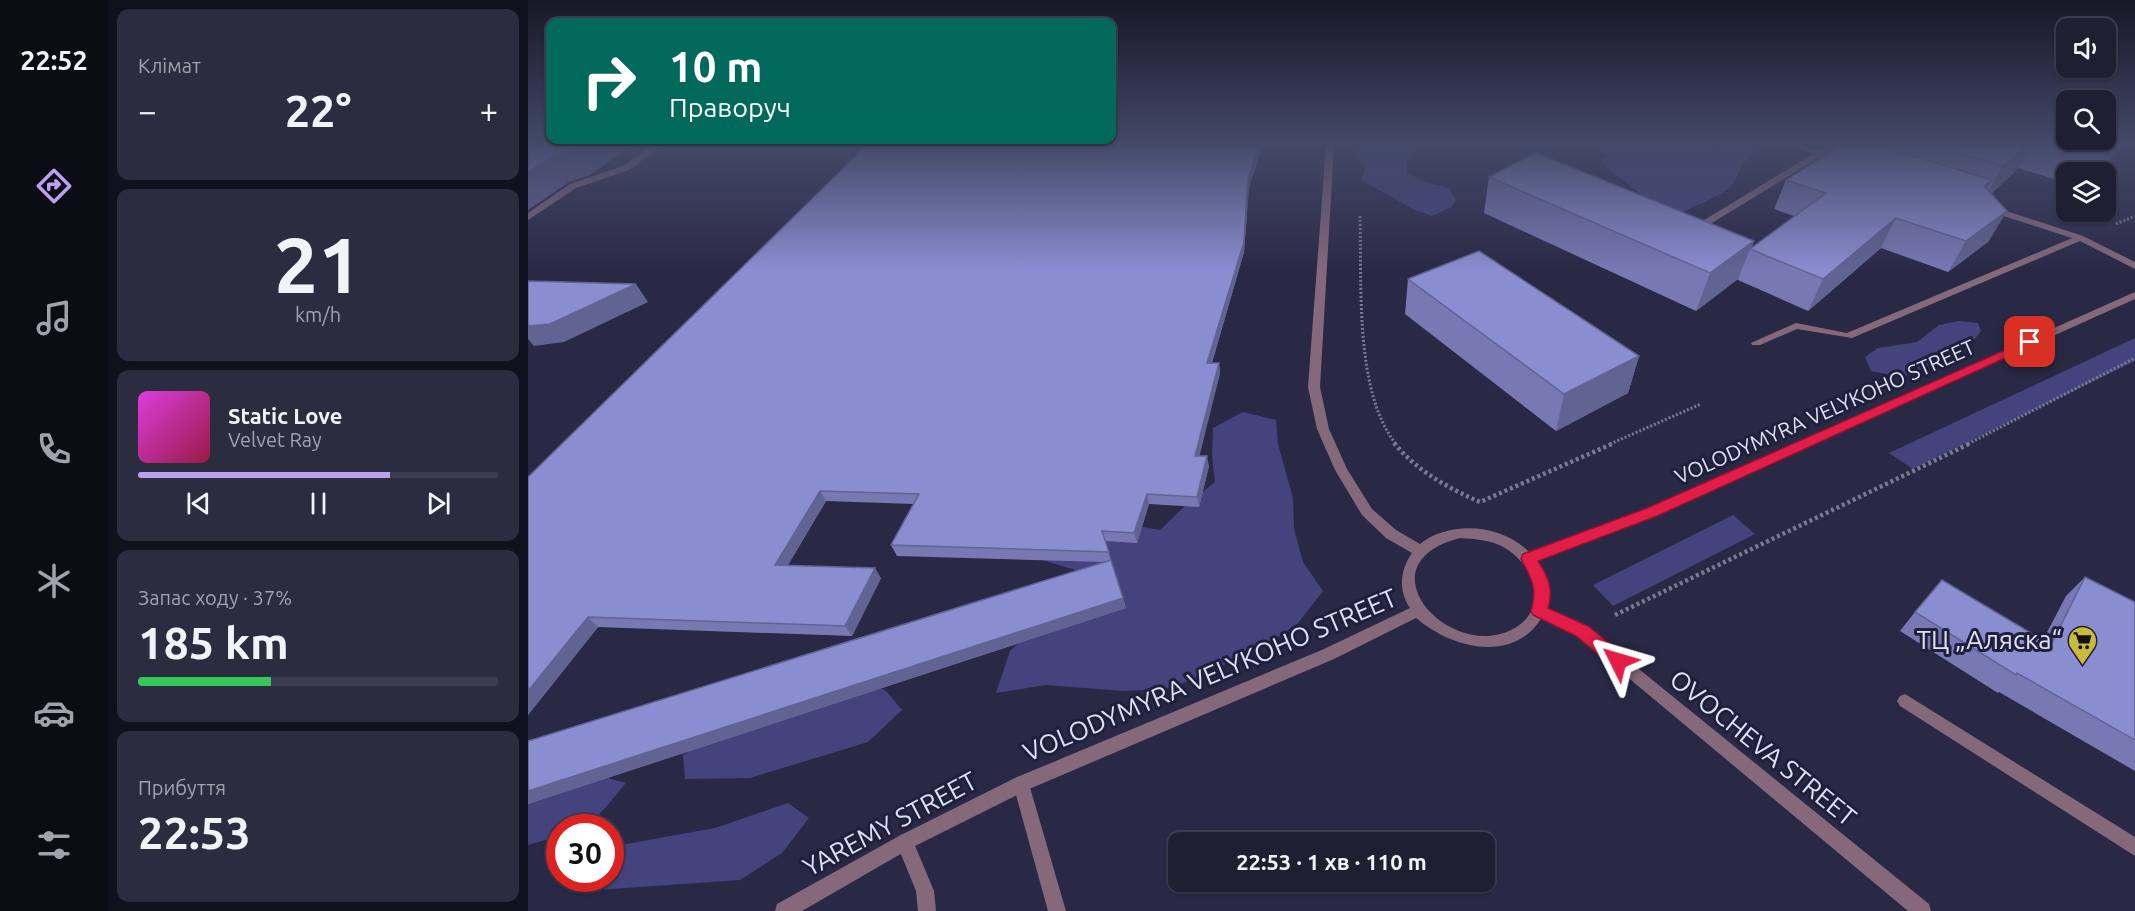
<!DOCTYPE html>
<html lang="uk">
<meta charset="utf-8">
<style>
:root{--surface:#1f1f34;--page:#2c2c40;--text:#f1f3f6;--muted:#a1a2ac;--line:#3c3d4f;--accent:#bca0f2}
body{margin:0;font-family:Ubuntu,sans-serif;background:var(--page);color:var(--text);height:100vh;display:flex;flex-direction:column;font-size:22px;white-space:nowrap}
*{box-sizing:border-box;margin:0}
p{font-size:20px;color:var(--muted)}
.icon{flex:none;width:33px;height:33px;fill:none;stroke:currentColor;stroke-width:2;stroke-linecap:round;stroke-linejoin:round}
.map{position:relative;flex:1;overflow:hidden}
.panel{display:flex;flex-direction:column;gap:9px;padding:9px;background:#11111d;width:420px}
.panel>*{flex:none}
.top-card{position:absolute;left:18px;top:18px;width:570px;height:126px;border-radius:12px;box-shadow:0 2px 4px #0004,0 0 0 2px var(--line);background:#00695c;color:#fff;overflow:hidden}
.tools{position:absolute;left:1528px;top:18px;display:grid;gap:12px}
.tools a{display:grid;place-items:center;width:60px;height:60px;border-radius:12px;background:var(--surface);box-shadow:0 2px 4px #0004,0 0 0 2px var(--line);font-size:30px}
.speed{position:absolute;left:18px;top:814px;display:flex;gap:12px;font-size:30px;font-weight:700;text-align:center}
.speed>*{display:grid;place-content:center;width:78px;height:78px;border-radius:50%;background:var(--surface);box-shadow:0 2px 4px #0004,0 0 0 2px var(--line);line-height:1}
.speed .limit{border:9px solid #d22;background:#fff;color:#111}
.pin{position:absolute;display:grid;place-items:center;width:51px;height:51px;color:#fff;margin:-26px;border-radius:12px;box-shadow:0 3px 9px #0006}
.me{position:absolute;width:66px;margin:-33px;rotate:310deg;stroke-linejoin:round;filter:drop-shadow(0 0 4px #0008)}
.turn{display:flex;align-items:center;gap:21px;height:126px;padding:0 24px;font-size:27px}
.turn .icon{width:78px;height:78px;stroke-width:2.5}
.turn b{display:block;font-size:42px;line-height:51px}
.big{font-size:45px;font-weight:700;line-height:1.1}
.panel .widget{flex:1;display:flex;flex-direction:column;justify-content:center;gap:9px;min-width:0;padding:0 21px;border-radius:12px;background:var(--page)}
.panel .dial{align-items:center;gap:0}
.dial b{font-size:78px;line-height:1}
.song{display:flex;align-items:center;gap:18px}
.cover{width:72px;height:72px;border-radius:9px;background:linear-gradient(135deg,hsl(300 70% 55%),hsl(340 70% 35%))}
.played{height:6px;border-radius:3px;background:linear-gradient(90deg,var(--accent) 70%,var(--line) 70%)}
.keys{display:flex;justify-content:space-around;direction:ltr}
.heat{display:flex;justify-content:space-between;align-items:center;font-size:33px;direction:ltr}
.charge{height:9px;border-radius:4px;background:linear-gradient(90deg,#34c759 37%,var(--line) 0)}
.trip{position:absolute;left:640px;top:832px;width:327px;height:60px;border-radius:12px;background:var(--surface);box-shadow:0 2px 4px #0004,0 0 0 2px var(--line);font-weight:700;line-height:60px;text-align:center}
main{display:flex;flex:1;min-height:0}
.tab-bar{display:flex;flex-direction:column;width:108px;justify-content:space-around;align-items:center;background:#0c0c15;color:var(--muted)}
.tab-bar .icon{width:42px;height:42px}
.tab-bar .on{color:var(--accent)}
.tab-bar b{font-size:27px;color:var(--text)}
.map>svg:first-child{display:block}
.green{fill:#44437d}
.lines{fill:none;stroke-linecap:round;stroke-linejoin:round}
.path-far1{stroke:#797a92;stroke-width:3;stroke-dasharray:2 2;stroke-linecap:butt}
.path{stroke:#797a92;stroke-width:4.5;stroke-dasharray:3 3;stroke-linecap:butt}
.service{fill:#85687a;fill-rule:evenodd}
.minor{fill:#85687a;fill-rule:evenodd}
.wall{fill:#7879b4}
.shaded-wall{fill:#616392}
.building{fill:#8b8dd1;stroke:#616392;stroke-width:1.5}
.route{fill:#e11d48;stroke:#92132f;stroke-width:1.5}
.labels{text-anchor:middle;stroke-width:6;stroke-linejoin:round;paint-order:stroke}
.street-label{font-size:21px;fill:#dfe1f4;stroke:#1f203b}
.near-poi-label{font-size:26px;fill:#dfe1f4;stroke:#1f203b;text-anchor:end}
.near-street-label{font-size:26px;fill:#dfe1f4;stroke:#1f203b}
</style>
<main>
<nav class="tab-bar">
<b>22:52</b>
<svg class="icon on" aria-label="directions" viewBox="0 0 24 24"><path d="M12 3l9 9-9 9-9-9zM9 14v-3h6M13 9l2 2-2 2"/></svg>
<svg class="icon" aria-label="music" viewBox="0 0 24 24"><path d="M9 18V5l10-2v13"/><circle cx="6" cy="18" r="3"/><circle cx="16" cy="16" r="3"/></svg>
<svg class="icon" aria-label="phone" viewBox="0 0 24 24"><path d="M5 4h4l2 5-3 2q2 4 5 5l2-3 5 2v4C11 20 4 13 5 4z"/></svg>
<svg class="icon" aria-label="climate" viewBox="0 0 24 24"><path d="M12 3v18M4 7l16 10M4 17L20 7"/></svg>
<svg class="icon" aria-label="car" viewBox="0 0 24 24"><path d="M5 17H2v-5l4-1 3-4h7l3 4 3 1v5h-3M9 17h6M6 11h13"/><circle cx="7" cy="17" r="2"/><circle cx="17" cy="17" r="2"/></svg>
<svg class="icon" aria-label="filters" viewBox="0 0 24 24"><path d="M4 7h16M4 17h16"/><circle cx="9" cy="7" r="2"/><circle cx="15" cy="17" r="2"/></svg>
</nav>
<section class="panel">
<div class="widget"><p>Клімат</p>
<div class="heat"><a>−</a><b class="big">22°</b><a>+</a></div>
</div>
<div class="widget dial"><b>21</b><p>km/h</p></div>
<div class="widget">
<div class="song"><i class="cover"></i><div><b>Static Love</b><p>Velvet Ray</p></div></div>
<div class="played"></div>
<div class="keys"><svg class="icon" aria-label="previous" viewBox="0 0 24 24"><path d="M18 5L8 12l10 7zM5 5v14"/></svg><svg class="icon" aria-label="pause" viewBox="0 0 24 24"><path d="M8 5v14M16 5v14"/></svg><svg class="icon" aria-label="next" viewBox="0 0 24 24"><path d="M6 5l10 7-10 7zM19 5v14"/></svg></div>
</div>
<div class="widget"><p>Запас ходу · 37%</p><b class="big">185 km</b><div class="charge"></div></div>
<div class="widget"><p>Прибуття</p><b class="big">22:53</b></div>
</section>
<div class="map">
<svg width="1607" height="911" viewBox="0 0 1607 911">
<rect width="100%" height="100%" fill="#292946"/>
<path class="green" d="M 825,145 L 886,145 L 887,155 L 879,161 L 879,173 L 897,182 L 921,188 L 928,200 L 923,207 L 904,216 L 885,209 L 833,180 L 837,168 Z
M 1055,145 L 1177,145 L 1197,152 L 1190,145 L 1225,145 L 1230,153 C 1206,165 1216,173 1201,188 C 1195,195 1160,209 1150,214 L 1119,203 L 1108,190 L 1079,168 L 1072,157 L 1085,157 Z
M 1431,321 L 1450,323 L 1453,331 L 1446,340 L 1410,351 C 1399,380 1369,377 1343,371 L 1337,357 L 1350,348 L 1389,342 L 1411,325 Z
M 1607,338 L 1607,361 L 1385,469 L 1361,453 Z
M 715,412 L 748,420 L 750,444 L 765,498 L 766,529 L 775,562 L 795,591 L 770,623 L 734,648 L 644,688 L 596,691 L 518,685 L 468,693 L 482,651 L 518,617 L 562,600 L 547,570 L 511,559 L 592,523 L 632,530 L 658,505 L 687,482 L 684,455 L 685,428 Z
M 1205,515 L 1227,534 L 1085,606 L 1065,585 Z
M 345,684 L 358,691 L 374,710 L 340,742 L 222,778 L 157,779 L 155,755 L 206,722 Z
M 49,770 L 98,783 C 76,808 67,828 32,828 L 31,836 L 0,845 L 0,787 Z
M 260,803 L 281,818 L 254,853 L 212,880 L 54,891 L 59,879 L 82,879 L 83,853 L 98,844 L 187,828 Z"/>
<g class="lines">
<path class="path-far1" d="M 832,216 C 834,281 826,392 868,444
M 1588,224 L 1607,216
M 1082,444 L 1173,404
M 1440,444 L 1607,358"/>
<path class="path" d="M 866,443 C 889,471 920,488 952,502 L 1086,443
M 1087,615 L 1443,443"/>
<path class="service" d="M 125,145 L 134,145 L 101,170 L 48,188 L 0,220 L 0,213 L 42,184 L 95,166 Z
M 1260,145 L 1271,145 L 1290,151 L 1301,145 L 1310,145 L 1298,153 L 1317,161 L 1313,163 L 1292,157 L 1169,232 L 1163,232 L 1163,228 L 1285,154 Z
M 1463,206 L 1555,236 L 1607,262 L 1607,269 L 1552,241 L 1324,338 L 1269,329 L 1232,345 L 1224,345 L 1223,343 L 1268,323 L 1319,333 L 1544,238 L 1460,211 L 1460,207 Z
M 1377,694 L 1607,837 L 1607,856 L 1372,706 L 1369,701 L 1372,696 Z
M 493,776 L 499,778 L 501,784 L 538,911 L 520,911 L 485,784 L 487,778 Z
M 377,833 L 383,836 L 406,891 L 408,911 L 390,911 L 388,891 L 368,842 L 371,836 Z"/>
<path class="minor" d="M 798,145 L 806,145 L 792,387 L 801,429 L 819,469 L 844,509 L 868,530 L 892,544 C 922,520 975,524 1002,553 L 1119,509 L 1607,292 L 1607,299 L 1129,515 L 1009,561 C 1018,576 1023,590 1018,608 L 1059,627 L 1401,904 L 1403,911 L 1380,911 L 1049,635 L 1013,619 C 984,664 923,648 888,618 L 806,659 L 499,790 L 383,848 L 274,911 L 247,911 L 249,904 L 371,836 L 487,778 L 796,649 L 882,608 C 870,591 872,570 884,553 L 858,538 L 834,515 L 807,470 L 789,429 L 780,387 ZM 932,538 C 947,539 964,540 977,548 C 1007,566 1022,609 985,629 C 922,663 831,564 932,538 Z"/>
</g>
<path class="wall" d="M 1314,145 L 1595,145 L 1570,172 L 1539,172 L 1539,183 L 1490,168 L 1463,194 L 1461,241 L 1420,272 L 1353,248 L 1280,311 L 1210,280 L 1210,279 L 1168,311 L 956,213 L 961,177 L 1223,248 L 1266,216 L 1246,209 L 1258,180 Z
M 731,146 L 732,154 L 721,187 L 716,252 L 684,363 L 691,363 L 692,373 L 671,456 L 681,466 L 671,507 L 621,504 L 609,543 L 577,541 L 598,608 L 0,804 L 0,741 L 576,562 L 369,556 L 363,545 L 386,504 L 298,501 L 260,565 L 353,578 L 324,636 L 70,627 L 0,715 L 0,477 Z
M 880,279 L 1111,356 L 1100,393 L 1028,431 L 877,314 Z
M 1557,577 L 1607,602 L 1607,771 L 1471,692 L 1470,693 L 1372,631 L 1387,612 L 1515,640 L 1538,596 Z"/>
<path class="shaded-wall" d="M 53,145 L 101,145 L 102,146 L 62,175 L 41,182 L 0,210 L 0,167 Z
M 1499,145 L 1504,145 L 1489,170 L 1455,201 L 1475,166 Z
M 1586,145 L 1595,145 L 1570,172 L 1566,172 L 1578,153 Z
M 731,146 L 732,154 L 721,187 L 716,252 L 681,373 L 679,363 L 720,178 Z
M 1464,180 L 1447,209 L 1456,186 Z
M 1479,211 L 1461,241 L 1420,272 L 1438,241 Z
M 1368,218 L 1353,248 L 1280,311 L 1295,279 Z
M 1226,241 L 1223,250 L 1222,249 L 1210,279 L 1168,311 L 1182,273 Z
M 108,284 L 120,302 L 36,342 L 6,346 L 0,339 L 0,326 Z
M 1111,356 L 1100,393 L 1028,431 L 1036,394 Z
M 691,363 L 692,373 L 669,466 L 667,456 Z
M 679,456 L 681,466 L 671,507 L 669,497 Z
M 292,491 L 298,501 L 254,575 L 247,565 Z
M 619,494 L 621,504 L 609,543 L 606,533 Z
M 347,568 L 353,578 L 324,636 L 317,626 Z
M 595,598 L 598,608 L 0,804 L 0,791 Z
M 60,617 L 70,627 L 0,715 L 0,691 Z"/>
<path class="building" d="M 0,145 L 53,145 L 46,149 L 24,157 L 0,172 Z
M 339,145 L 731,146 L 720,178 L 716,242 L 679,363 L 691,363 L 667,456 L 679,456 L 669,497 L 619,494 L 606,533 L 574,531 L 581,552 L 363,545 L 391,494 L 292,491 L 247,565 L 347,568 L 317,626 L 60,617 L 0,691 L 0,477 Z
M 1314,145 L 1349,145 L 1464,180 L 1456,186 L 1479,211 L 1438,241 L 1368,218 L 1295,279 L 1222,249 L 1298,193 L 1258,180 Z
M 1404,145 L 1499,145 L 1475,166 Z
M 1548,145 L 1586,145 L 1578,153 Z
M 1008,153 L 1226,241 L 1182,273 L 961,177 Z
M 951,251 L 1111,356 L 1036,394 L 880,279 Z
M 0,281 L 108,284 L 22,324 L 0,326 Z
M 583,560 L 595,598 L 0,791 L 0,741 Z
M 1557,577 L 1607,602 L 1607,740 L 1489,673 L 1488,675 L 1387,612 L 1414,580 L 1523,645 Z"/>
<linearGradient id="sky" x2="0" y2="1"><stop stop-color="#171726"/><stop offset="0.53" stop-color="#434968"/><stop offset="1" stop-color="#434968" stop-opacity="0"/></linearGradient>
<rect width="1607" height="272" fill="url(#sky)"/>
<path class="route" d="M 1502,339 L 1508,342 L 1506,345 L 1129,516 L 1010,561 C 1020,576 1026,590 1020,608 L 1060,626 L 1096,655 L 1098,661 L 1096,666 L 1090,668 L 1084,666 L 1048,636 L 1005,615 L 1003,611 C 1010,589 1003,577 993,559 L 995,554 L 1119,508 Z"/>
<defs>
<symbol id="supermarket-pin" viewBox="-11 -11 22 30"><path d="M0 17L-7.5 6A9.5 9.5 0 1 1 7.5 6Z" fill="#caba3a" stroke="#1f203b"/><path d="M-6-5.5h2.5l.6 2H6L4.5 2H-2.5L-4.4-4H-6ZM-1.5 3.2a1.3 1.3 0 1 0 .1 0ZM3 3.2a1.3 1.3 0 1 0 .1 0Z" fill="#111"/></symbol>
</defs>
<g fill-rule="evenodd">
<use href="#supermarket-pin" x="1538" y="624" width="33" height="45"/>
</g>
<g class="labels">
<g class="street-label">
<text transform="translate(1297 412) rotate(-24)" y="7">VOLODYMYRA VELYKOHO STREET</text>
</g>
<g class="near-poi-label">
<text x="1534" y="649">ТЦ „Аляска“</text>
</g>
<g class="near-street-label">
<text transform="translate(682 675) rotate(-23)" y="9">VOLODYMYRA VELYKOHO STREET</text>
<text transform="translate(1235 748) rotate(39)" y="9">OVOCHEVA STREET</text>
<text transform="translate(362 824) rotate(-28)" y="9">YAREMY STREET</text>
</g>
</g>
</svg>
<div class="tools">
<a><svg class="icon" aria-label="sound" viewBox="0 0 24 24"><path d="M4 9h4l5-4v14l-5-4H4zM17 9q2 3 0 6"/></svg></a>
<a><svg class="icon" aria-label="search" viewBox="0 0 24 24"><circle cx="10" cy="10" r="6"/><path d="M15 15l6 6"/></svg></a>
<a><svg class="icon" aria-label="layers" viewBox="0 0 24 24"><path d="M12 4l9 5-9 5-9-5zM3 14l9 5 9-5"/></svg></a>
</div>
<div class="speed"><div class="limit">30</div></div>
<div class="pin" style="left:1502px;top:342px;background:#d93025"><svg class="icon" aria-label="arrive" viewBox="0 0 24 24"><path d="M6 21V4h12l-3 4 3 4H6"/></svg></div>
<svg class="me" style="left:1090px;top:661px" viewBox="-20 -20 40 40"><path d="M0-17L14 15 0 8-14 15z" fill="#e11d48" stroke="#fff" stroke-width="4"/></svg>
<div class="trip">22:53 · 1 хв · 110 m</div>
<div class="top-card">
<div class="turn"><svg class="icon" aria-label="right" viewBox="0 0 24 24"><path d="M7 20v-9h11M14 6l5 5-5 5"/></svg><div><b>10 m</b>Праворуч</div></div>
</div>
</div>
</main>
